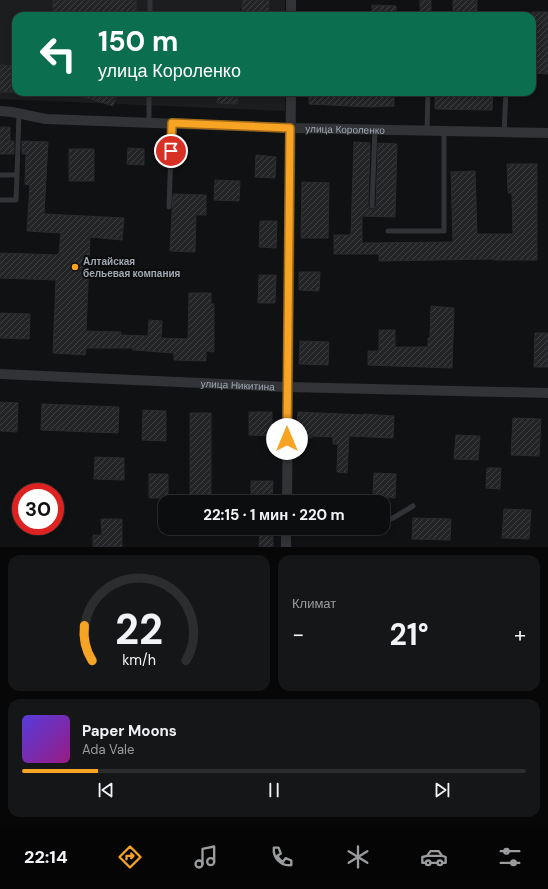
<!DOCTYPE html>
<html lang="ru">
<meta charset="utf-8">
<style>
:root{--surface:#0c0d0e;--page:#151617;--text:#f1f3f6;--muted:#9a9c9e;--line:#2c2d2e;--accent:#f7a324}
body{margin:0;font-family:"DM Sans",sans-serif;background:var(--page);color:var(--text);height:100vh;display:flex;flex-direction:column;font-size:15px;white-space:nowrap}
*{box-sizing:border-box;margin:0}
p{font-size:13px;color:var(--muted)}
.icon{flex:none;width:22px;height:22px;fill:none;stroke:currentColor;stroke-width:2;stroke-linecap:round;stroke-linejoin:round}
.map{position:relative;height:547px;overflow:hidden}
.panel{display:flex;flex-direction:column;gap:8px;padding:8px;background:#070708;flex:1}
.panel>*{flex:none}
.banner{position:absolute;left:12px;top:12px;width:524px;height:84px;border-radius:12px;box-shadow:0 2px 6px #0003,0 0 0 1px var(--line);background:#0b6e4f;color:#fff;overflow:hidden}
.speed{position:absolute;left:12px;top:483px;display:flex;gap:8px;font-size:20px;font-weight:700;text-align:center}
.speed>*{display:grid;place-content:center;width:52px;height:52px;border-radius:50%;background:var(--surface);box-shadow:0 2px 6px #0003,0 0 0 1px var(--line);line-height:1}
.speed .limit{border:6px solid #d22;background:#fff;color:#111}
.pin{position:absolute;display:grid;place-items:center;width:34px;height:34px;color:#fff;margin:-17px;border:2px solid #fff;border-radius:50%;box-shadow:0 1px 4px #0007}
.me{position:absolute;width:44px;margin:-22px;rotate:0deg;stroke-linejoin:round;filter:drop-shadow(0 0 3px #0008)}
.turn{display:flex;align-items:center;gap:14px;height:84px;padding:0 20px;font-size:18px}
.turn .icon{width:52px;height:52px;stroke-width:2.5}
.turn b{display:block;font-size:28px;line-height:34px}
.big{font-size:30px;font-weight:700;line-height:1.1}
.panel .card{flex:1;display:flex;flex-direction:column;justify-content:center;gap:6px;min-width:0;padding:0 14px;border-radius:12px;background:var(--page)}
.panel .dial{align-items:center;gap:0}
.dial svg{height:104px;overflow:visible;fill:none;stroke:var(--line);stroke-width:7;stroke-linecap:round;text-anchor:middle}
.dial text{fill:var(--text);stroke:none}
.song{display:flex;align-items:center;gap:12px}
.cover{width:48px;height:48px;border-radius:6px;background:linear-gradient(135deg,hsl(250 70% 55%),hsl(310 70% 35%))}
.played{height:4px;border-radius:2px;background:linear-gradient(90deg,var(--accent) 15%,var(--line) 15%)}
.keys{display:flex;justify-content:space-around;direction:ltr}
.heat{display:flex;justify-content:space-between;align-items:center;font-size:22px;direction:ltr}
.panel .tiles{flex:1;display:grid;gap:8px;grid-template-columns:1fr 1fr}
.card:last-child{grid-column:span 2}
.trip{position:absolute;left:158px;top:495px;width:232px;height:40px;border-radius:12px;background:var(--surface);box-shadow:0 2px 6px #0003,0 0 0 1px var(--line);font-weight:700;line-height:40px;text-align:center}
.tab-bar{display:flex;height:64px;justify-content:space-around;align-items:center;background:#050506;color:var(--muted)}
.tab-bar .icon{width:28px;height:28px}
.tab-bar .selected{color:var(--accent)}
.tab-bar b{font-size:18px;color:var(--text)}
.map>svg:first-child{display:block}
.built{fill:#1c1d1f}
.building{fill:url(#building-hatch);stroke:#2a2b2e}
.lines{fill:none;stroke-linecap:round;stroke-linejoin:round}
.lane{stroke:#313337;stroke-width:5}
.street{stroke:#313337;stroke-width:10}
.route-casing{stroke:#a16a17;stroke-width:10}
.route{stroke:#f7a324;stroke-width:7}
.poi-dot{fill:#f7a324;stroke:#0c0c0d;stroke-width:1.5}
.labels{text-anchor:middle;stroke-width:4;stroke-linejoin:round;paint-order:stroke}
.street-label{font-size:10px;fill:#a1a8b3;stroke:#0c0c0d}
.poi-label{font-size:10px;font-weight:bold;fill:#a1a8b3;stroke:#0c0c0d;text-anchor:start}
</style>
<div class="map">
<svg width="548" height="547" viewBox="0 0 548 547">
<defs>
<pattern id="building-hatch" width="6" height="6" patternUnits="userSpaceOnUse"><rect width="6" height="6" fill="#232426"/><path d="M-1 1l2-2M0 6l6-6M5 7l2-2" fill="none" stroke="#404143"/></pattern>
</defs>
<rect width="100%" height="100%" fill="#101112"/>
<path class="built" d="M 0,0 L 285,0 L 285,16 L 16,16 L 16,92 L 285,92 L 285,111 L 0,99 Z"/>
<path class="building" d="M 53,0 L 136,0 L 136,16 L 53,16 Z
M 243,0 L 269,0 L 268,16 L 242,16 Z
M 420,0 L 431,0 L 431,16 L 420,16 Z
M 453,0 L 477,0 L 477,16 L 453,16 Z
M 372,5 L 396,6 L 396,16 L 372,16 Z
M 532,12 L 548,12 L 548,74 L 532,73 Z
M 0,65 L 16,66 L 16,92 L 0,92 Z
M 78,92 L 117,92 L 113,106 L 78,95 Z
M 218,92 L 238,92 L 237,104 L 217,103 Z
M 309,92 L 394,92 L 394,106 L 370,107 L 309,104 Z
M 435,92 L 493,92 L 492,110 L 435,109 Z
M 0,127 L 10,127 L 10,141 L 14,141 L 14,154 L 0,154 Z
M 22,141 L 48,142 L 44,214 L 124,218 L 122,240 L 90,237 L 86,331 L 121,332 L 121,335 L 148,336 L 149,320 L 162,321 L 161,338 L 188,339 L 189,293 L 211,293 L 211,304 L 214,304 L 214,352 L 206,351 L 206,361 L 174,360 L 174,353 L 133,350 L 133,348 L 86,348 L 85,355 L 53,353 L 56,280 L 0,278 L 0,253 L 57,255 L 57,254 L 59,254 L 61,233 L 27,231 L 30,185 L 25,184 L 26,154 L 22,154 Z
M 354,142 L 370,143 L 368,206 L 370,209 L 372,210 L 376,206 L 378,143 L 397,144 L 395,217 L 362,216 L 362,243 L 453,242 L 451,172 L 475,171 L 477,234 L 513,234 L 512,193 L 508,193 L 507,164 L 537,164 L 537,260 L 493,260 L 493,259 L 379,261 L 379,254 L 334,254 L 334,235 L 351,235 Z
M 128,148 L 144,149 L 144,165 L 127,164 Z
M 69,149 L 94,149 L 94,181 L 69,181 Z
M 256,155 L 276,157 L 275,178 L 255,177 Z
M 215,180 L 240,181 L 239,201 L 214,200 Z
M 302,182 L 329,183 L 328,238 L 301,238 Z
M 173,194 L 206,195 L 206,215 L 196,215 L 195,252 L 170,251 Z
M 260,221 L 277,221 L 276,248 L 259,247 Z
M 299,272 L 320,272 L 319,291 L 299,290 Z
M 259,275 L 276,275 L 275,303 L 258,303 Z
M 431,306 L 454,308 L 452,368 L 368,365 L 368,351 L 379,351 L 379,330 L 395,330 L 395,347 L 428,347 L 428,338 L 430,338 Z
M 0,313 L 30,314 L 29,339 L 0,338 Z
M 535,333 L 548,333 L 548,367 L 534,367 Z
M 300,341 L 329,342 L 328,365 L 299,364 Z
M 0,402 L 18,403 L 17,432 L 0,431 Z
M 42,404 L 119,407 L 118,433 L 41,430 Z
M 143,410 L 166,411 L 166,441 L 142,440 Z
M 249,412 L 272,412 L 272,436 L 249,435 Z
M 298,412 L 364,415 L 364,414 L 394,416 L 393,438 L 349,436 L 347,473 L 337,472 L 338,444 L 333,444 L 333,437 L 312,436 L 312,438 L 296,437 Z
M 190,413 L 211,413 L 211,502 L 190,502 Z
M 513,418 L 541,419 L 539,456 L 511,455 Z
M 456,435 L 480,436 L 478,460 L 454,459 Z
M 95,457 L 124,458 L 124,480 L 94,479 Z
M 487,468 L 501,468 L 500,489 L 486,488 Z
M 374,473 L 396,474 L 395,498 L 373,496 Z
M 149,474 L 168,474 L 168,498 L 149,498 Z
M 251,481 L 273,481 L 272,502 L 251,501 Z
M 504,509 L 531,510 L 529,539 L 502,538 Z
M 413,518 L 451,519 L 450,540 L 412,539 Z
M 101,519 L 122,519 L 122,547 L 93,547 L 93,535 L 102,535 Z
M 260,528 L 273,528 L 273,547 L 259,547 Z"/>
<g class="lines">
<path class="lane" d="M 150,16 L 150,0
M 149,122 L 149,92
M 427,131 L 428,92
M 504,133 L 506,92
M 0,175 L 17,175 L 19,113
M 0,200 L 16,200 L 17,175
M 372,206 L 375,130
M 169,207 L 172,123
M 388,231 L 444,231 L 444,132
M 383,521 L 393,518 L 413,506
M 286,529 L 351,529 L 357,528"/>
<g class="street">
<path d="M 291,16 L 291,0"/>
<path id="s1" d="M 0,111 L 12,112 L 46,119 L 291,128 L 548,133"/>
<path id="s2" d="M 0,374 L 287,387 L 548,393"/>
<path d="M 287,502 L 291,92"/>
<path d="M 286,547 L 286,528"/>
</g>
</g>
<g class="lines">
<defs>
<path id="route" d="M 171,151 L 172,123 L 290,128 L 287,439"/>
</defs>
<use href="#route" class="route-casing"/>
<use href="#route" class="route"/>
</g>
<circle class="poi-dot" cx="75" cy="267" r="4"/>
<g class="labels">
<g class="street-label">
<text dy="4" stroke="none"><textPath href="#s1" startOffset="346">улица Короленко</textPath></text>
<text dy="4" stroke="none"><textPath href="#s2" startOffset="238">улица Никитина</textPath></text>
</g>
<g class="poi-label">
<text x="83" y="265">Алтайская<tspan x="83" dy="12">бельевая компания</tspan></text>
</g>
</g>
</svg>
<div class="speed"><div class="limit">30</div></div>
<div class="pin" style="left:171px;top:151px;background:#d93025"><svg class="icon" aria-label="arrive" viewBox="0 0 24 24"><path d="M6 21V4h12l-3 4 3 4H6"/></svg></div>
<svg class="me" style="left:287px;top:439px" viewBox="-20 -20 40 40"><circle r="19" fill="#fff"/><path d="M0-13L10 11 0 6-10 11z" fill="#f7a324"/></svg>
<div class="trip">22:15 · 1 мин · 220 m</div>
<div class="banner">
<div class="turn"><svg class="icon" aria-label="left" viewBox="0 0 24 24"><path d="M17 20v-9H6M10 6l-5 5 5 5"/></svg><div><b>150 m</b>улица Короленко</div></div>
</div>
</div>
<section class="panel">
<div class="tiles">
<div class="card dial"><svg viewBox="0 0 100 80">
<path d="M14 69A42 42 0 1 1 86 69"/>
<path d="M14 69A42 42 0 0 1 8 42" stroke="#f7a324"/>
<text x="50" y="56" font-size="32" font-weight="700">22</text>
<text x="50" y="72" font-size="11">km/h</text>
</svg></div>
<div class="card"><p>Климат</p>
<div class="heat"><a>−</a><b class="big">21°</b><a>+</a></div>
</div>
<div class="card">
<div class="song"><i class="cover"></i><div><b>Paper Moons</b><p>Ada Vale</p></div></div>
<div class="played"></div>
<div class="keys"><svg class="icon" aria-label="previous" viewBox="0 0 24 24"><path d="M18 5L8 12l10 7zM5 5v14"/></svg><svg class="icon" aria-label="pause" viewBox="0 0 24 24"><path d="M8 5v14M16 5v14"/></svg><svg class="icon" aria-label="next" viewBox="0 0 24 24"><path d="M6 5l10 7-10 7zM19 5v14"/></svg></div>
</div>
</div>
</section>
<nav class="tab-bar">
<b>22:14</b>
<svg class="icon selected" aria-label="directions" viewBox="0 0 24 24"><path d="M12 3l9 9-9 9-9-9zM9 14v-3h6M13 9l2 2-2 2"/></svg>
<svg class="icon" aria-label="music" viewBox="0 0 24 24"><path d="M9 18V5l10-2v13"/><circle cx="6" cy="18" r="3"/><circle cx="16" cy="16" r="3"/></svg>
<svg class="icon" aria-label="phone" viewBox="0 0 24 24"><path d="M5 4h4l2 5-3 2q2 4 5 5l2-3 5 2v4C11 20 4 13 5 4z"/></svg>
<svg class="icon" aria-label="climate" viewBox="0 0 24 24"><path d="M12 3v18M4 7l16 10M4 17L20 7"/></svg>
<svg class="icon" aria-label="car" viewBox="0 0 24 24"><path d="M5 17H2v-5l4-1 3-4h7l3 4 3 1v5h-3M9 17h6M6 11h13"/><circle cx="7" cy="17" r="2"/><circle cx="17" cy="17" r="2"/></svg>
<svg class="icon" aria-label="filters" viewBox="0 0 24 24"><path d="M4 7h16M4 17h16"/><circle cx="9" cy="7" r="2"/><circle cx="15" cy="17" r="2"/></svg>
</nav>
